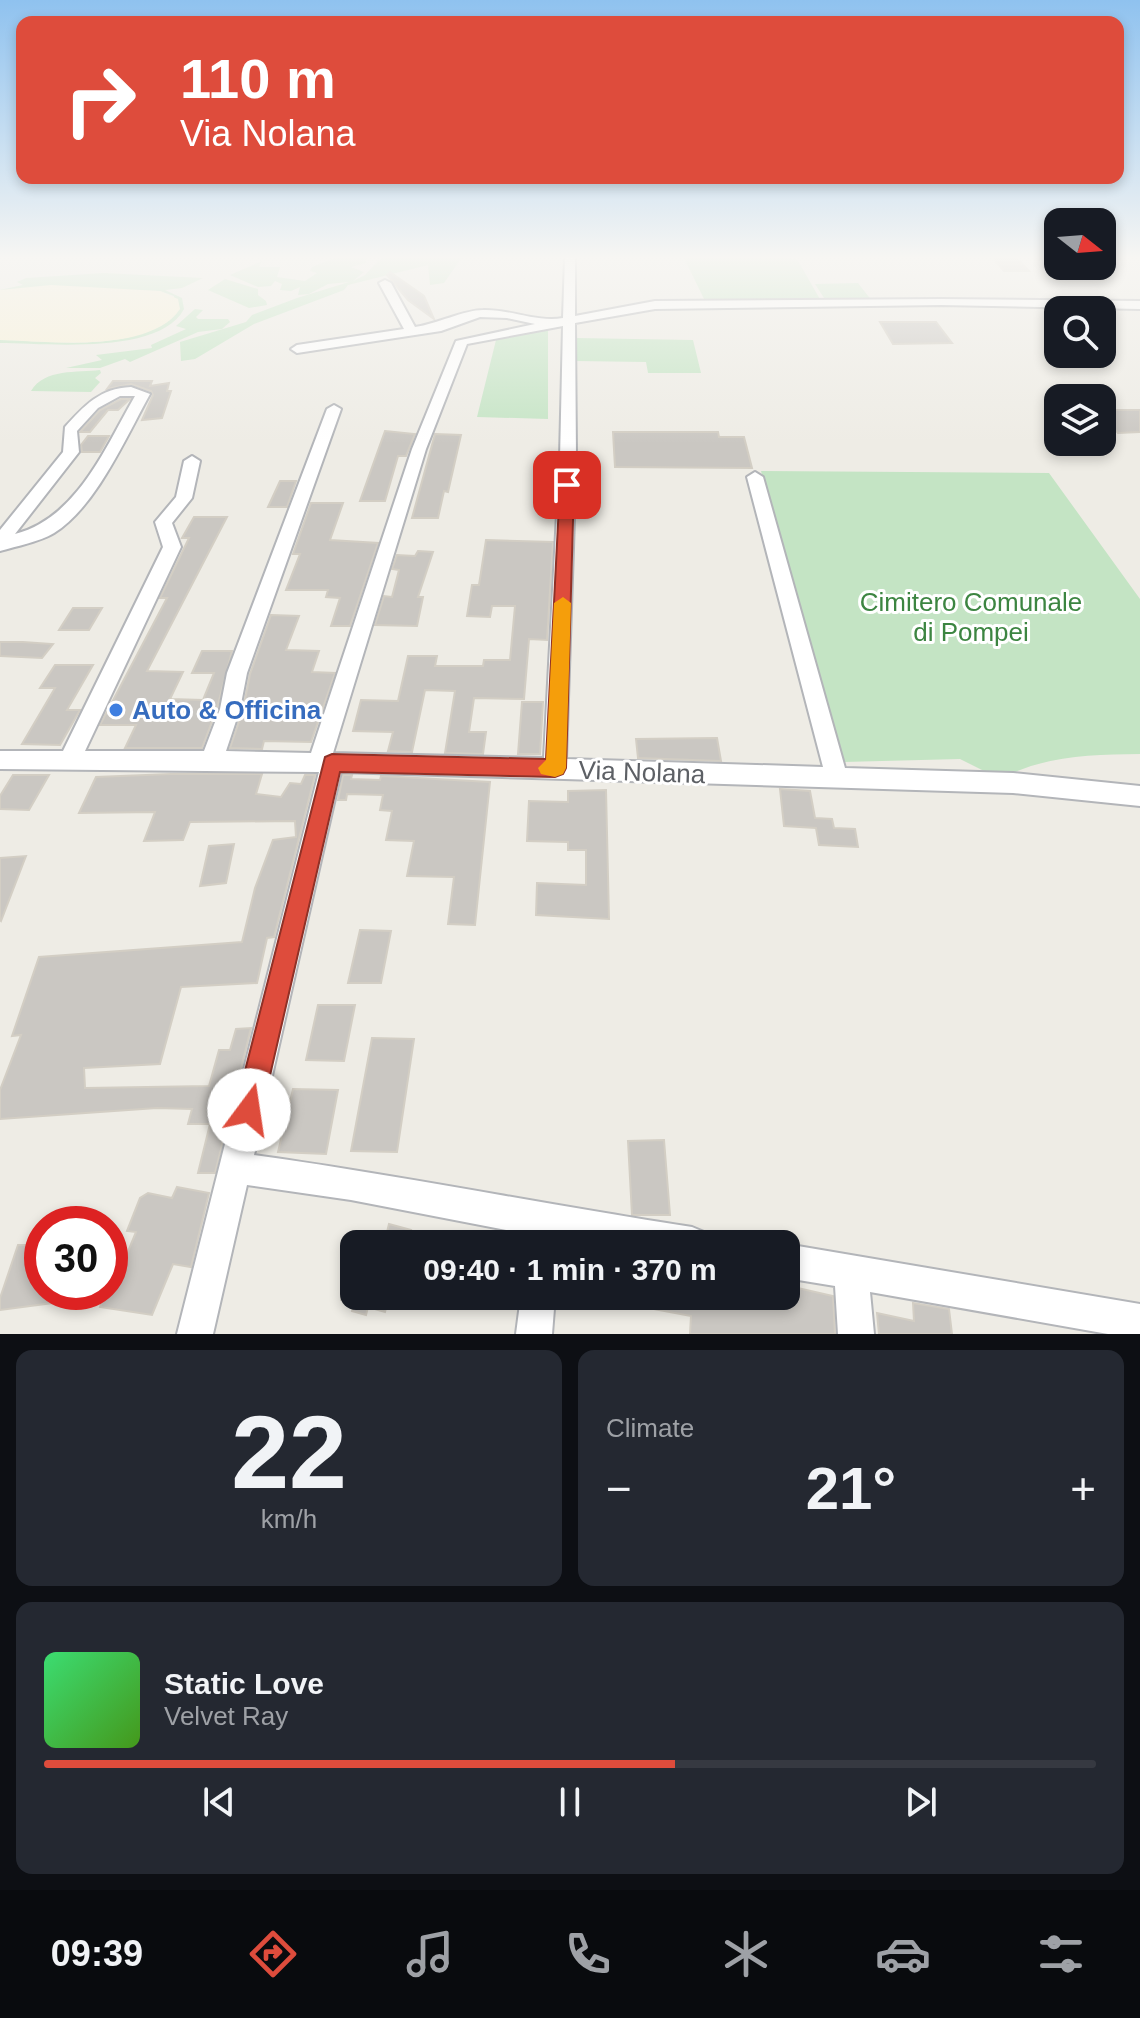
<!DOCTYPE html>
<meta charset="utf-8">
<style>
:root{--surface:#171b24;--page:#242831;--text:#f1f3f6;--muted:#9ea1a6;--line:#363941;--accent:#de4c3c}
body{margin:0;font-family:Helvetica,sans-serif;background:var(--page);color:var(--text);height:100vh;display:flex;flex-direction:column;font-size:30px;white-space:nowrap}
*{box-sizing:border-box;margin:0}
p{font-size:26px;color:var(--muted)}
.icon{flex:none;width:44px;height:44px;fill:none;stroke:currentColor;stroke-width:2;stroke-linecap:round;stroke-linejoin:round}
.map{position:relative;height:1334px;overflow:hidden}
.drawer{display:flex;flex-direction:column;gap:16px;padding:16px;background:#0d0f14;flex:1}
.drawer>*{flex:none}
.banner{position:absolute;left:16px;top:16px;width:1108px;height:168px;border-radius:16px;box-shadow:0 4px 12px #0003;background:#de4c3c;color:#fff;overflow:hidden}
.needle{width:52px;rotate:107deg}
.buttons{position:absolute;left:1044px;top:208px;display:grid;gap:16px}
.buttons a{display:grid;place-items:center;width:72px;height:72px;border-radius:16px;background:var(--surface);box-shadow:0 4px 12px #0003;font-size:40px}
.speed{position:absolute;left:24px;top:1206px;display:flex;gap:16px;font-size:40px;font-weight:700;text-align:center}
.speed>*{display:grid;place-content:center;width:104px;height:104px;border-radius:50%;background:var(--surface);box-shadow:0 4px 12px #0003;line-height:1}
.speed .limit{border:12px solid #d22;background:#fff;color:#111}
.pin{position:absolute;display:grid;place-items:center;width:68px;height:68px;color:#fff;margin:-34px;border-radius:16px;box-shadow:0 4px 12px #0006}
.me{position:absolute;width:88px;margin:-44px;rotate:14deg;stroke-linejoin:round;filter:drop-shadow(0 0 6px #0008)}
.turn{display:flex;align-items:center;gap:28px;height:168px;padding:0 32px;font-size:36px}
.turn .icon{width:104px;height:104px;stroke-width:2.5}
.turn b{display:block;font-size:56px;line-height:68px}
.big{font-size:60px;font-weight:800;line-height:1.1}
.drawer .widget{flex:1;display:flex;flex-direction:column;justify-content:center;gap:12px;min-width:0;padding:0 28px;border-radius:16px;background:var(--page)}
.drawer .dial{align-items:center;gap:0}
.dial b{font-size:104px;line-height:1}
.song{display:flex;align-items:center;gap:24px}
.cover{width:96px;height:96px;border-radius:12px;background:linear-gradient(135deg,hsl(140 70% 55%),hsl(100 70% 35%))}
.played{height:8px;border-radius:4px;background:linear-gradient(90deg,var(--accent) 60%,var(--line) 60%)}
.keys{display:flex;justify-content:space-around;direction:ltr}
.heat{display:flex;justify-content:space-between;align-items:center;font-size:44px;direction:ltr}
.drawer .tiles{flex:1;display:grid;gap:16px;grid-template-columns:1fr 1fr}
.widget:last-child{grid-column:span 2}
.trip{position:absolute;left:340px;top:1230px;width:460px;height:80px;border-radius:16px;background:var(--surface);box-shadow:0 4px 12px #0003;font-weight:800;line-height:80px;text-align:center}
.tab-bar{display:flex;height:128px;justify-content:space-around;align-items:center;background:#090b0e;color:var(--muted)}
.tab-bar .icon{width:56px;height:56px}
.tab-bar .current{color:var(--accent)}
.tab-bar b{font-size:36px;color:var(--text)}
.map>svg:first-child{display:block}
.green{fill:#c4e4c4}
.sand{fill:#f8f1d7}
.building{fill:#cac7c2;stroke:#d3cec4;stroke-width:2}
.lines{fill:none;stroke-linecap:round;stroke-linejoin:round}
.minor-casing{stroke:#b3b5b9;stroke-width:4}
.minor{fill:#fff;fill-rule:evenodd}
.route{fill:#de4c3c;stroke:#903127;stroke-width:2}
.slow{fill:#f59e0b}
.shop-dot{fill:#3f7fe0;stroke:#fff;stroke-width:3}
.labels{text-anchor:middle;stroke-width:6;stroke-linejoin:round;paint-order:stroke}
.park-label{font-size:26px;fill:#3c8541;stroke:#fff}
.shop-label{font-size:26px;font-weight:bold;fill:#366cbe;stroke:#fff;text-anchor:start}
.street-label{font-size:26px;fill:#5d6065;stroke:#fff}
</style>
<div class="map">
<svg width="1140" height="1334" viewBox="0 0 1140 1334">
<rect width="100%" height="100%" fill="#eeece5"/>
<path class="green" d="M 337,257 L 366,257 L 366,263 L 351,267 L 364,272 L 353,281 L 365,275 L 382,257 L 462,257 L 444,283 L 430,285 L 428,265 L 348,285 L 344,290 L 254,324 L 195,359 L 181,361 L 180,342 L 246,322 L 252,315 L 297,298 L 349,282 L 328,284 L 309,294 L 298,295 L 300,287 L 291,291 L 280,290 L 282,284 L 275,281 L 271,286 L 258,287 L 230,275 L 262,261 L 259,267 L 280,267 L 277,277 L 305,281 L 317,273 L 310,271 L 312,267 Z
M 781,257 L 797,259 L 821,301 L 706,303 L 684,258 Z
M 104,273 L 203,278 L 182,288 L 165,290 L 182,298 L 184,309 C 159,356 45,343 0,343 L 0,340 C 55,341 121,352 170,320 L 174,296 L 160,291 L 0,290 L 23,285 L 17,282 L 26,278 Z
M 225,279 L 258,289 L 258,295 L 266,301 L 267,305 L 249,308 L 208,290 Z
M 858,283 L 872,301 L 826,301 L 815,284 Z
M 195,309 L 203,310 L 196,317 L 198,319 L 228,319 L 230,322 L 222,329 L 198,332 L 130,362 L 125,359 L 100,368 L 66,368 L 102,360 L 96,355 L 152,348 L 151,345 L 186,329 L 176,326 Z
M 548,326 L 548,419 L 477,417 L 497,336 Z
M 576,338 L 693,340 L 701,373 L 648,373 L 646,362 L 575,361 Z
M 100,370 L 101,373 L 95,378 L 100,382 L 91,392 L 31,391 C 45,368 77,373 100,370 Z
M 761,471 L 1049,473 L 1140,599 L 1140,754 C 1090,755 1046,755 1000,779 L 960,759 L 843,762 Z"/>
<path class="sand" d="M 51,285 L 160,291 L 178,299 L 180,309 C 150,354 47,341 0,340 L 0,290 Z"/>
<path class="building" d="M 992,257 L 1016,257 L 1029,271 L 1004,271 Z
M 390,272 L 424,296 L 434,319 L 408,300 L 387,275 Z
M 880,322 L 936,322 L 952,343 L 893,344 Z
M 113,381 L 152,381 L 150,386 L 169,383 L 167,391 L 171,391 L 162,418 L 142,420 L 153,395 L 151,391 L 131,384 L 107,389 Z
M 121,399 L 130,399 L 118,410 L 108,410 L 90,432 L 80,432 L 100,410 Z
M 1102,410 L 1140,410 L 1140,432 L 1118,433 L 1102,415 Z
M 385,431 L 415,434 L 406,456 L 398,456 L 385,501 L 360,501 Z
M 613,432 L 718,432 L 719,437 L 744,437 L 752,468 L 615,467 Z
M 435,434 L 461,435 L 448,492 L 444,491 L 438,518 L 412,518 Z
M 88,436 L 109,436 L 100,452 L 82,452 L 81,445 Z
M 280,481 L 296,481 L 287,507 L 268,507 Z
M 311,503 L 343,503 L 330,540 L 378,543 L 350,626 L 331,626 L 340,598 L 326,597 L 328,590 L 286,590 L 300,554 L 293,554 Z
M 194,517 L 227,517 L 147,671 L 183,672 L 170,699 L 203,700 L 214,673 L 192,673 L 202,651 L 232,651 L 217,708 L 202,748 L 125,748 L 136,725 L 100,725 L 167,598 L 160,598 L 189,538 L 182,538 Z
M 486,540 L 553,542 L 547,640 L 529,639 L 524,699 L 474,698 L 469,732 L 486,732 L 483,754 L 445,753 L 455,691 L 425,690 L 412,752 L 388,751 L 393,732 L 353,731 L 361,700 L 398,701 L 408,656 L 437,656 L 435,666 L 483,666 L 484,660 L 510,660 L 515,606 L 492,606 L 490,617 L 467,616 L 472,585 L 479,585 Z
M 418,551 L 433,552 L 418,597 L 423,597 L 417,626 L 375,625 L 384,596 L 392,597 L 399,570 L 392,569 L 397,555 L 415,556 Z
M 73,608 L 102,608 L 89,630 L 59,630 Z
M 271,615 L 299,616 L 286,650 L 319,651 L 312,672 L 335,673 L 311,742 L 264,741 L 262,749 L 230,748 L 243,710 L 250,674 Z
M 0,642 L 23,642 L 53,644 L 42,658 L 0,656 Z
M 55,665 L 93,665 L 67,710 L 80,710 L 60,745 L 22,744 L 55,688 L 40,688 Z
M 522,702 L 543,702 L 540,754 L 518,754 Z
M 717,738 L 721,761 L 638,758 L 636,739 Z
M 171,774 L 262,774 L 256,794 L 281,797 L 290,783 L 301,784 L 305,775 L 315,775 L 274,937 L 267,938 L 257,983 L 181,987 L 160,1064 L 84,1068 L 85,1088 L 209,1086 L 219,1050 L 230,1050 L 236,1029 L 251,1028 L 215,1173 L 198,1173 L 210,1124 L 188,1124 L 192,1109 L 157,1108 L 0,1119 L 0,1090 L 21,1035 L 12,1036 L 39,957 L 242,942 L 255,888 L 273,840 L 296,837 L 295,821 L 190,822 L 183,840 L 144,841 L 155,812 L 79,813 L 96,777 Z
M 13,775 L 49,775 L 29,810 L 0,809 L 0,796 Z
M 343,775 L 352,775 L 351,779 L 380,780 L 381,776 L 490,782 L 475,925 L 448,924 L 454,877 L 407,876 L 414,841 L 386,840 L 392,811 L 380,810 L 383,795 L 347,794 L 346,800 L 338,800 Z
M 780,789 L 810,791 L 815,818 L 832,819 L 834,828 L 855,829 L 858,847 L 819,845 L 816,828 L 784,826 Z
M 606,790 L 609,919 L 536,915 L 537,883 L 586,885 L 586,850 L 568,850 L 568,842 L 527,841 L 529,801 L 568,802 L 568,791 Z
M 234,844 L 226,883 L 200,886 L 209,846 Z
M 26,856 L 1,921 L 0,920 L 0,858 Z
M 360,930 L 391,931 L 381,983 L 348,983 Z
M 318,1005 L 355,1005 L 344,1061 L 306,1060 Z
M 372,1038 L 414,1039 L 397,1152 L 351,1151 Z
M 293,1089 L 338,1090 L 326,1154 L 278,1152 Z
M 664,1140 L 670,1215 L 632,1215 L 628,1141 Z
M 177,1187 L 209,1193 L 191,1267 L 173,1264 L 152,1315 L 100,1307 L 106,1292 L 110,1292 L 110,1281 L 117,1263 L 123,1264 L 136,1232 L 127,1231 L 140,1198 L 148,1193 L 172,1198 Z
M 389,1224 L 411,1230 L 407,1244 L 384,1244 Z
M 18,1245 L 42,1245 L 42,1292 L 75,1292 L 75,1300 L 0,1310 L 0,1298 Z
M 789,1286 L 833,1296 L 835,1334 L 690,1334 L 691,1316 L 648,1308 L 649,1296 L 789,1296 Z
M 341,1296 L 389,1296 L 385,1312 L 368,1307 L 366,1315 L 352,1311 L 354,1304 L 341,1300 Z
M 913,1303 L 949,1309 L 952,1334 L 879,1334 L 877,1313 L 914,1321 Z"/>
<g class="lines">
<defs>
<path id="minor" d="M 565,257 L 575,257 L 575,316 L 655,301 L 941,299 L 1140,301 L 1140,309 L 941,305 L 655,309 L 575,323 L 576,458 L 566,759 L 823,767 L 747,477 L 755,472 L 763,477 L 845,768 L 1013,773 L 1140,786 L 1140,806 L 1013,793 L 341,772 L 254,1155 C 400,1175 546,1205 692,1227 L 704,1232 L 709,1244 L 587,1244 L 560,1240 L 560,1244 L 526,1244 L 527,1234 L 351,1200 L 247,1185 L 213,1334 L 177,1334 L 319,772 L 0,769 L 0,751 L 63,751 L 163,547 L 155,522 L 176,497 L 184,461 L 192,456 L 200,461 L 192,498 L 172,523 L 181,547 L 85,751 L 204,751 L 220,709 L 227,673 L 327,409 L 334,405 L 341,409 L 247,673 L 240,709 L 226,751 L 311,753 L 412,449 L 456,341 L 535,324 L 507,318 L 480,317 L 441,331 L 297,353 L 291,349 L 297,345 L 404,329 L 379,283 L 385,280 L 391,283 L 415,327 C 437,324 464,310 483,310 C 510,309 538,323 563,318 ZM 563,326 L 560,458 L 544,758 L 333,753 L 426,449 L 467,344 Z
M 131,387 L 150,394 C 126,437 96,507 54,533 C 39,542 17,546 0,551 L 0,530 L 63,452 L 65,427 C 84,406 100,388 131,387 ZM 120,396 L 135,396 C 105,448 77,518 15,534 L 79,452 L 77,431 L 98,408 Z
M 786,1244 L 1140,1304 L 1140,1334 L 1108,1334 L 870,1292 L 874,1334 L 838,1334 L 835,1286 L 786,1278 Z
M 521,1296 L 555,1296 L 552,1334 L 516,1334 Z"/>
</defs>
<use href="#minor" class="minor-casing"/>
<use href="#minor" class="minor"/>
</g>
<linearGradient id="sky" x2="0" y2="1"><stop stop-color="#8fc2ef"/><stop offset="0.58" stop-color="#f7f6f3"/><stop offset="1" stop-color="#f7f6f3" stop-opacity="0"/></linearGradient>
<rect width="1140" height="444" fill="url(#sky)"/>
<path class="route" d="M 567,481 L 574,485 L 566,768 L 563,774 L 555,777 L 340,772 L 262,1110 L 258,1120 L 249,1124 L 239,1120 L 235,1110 L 325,757 L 332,754 L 546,759 L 560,485 Z"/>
<path class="slow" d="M 563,597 L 571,603 L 566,768 L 563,774 L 555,777 L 541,774 L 538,768 L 546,760 L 554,603 Z"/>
<circle class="shop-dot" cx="116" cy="710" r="8"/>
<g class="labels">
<g class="park-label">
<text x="971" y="611">Cimitero Comunale<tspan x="971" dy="30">di Pompei</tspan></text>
</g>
<g class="shop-label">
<text x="132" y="719">Auto &amp; Officina</text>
</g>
<g class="street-label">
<text transform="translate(642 772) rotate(2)" y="9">Via Nolana</text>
</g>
</g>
</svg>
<div class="buttons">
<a><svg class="needle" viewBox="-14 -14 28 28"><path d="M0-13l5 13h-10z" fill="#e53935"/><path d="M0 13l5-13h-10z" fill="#9ea1a6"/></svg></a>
<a><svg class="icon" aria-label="search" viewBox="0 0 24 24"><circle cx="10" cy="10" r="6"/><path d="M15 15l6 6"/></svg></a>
<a><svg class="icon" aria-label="layers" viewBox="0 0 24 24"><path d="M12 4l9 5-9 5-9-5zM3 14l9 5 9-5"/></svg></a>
</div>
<div class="speed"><div class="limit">30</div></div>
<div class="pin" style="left:567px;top:485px;background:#d93025"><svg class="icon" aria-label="arrive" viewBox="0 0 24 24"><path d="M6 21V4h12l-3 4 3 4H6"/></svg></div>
<svg class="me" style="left:249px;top:1110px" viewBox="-20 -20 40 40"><circle r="19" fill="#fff"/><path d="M0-13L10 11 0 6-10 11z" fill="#de4c3c"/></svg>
<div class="trip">09:40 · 1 min · 370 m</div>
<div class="banner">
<div class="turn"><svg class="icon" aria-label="right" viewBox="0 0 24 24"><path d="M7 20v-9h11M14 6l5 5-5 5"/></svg><div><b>110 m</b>Via Nolana</div></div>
</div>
</div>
<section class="drawer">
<div class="tiles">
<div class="widget dial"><b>22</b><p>km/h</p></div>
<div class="widget"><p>Climate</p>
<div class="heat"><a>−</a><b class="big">21°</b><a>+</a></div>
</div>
<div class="widget">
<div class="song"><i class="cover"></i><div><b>Static Love</b><p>Velvet Ray</p></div></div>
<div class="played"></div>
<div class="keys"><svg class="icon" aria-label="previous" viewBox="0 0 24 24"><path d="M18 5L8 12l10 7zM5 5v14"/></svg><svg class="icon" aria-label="pause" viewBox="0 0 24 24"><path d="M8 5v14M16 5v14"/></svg><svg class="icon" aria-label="next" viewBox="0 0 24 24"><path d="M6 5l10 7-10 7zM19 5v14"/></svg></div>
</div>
</div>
</section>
<nav class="tab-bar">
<b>09:39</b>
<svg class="icon current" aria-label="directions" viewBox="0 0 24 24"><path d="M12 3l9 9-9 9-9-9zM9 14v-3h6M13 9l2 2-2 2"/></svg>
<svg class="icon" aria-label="music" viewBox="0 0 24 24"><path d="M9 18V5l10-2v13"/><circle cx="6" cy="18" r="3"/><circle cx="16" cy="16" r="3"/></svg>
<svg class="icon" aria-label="phone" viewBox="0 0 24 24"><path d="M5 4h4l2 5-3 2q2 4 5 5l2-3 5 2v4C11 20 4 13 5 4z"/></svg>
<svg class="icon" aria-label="climate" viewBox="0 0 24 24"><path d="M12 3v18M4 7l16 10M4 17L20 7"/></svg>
<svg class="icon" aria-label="car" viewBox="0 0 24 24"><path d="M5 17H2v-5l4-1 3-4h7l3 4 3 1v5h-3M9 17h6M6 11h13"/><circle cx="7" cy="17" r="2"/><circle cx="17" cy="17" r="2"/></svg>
<svg class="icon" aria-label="filters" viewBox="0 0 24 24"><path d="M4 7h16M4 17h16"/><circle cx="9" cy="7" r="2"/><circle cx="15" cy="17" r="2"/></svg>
</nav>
